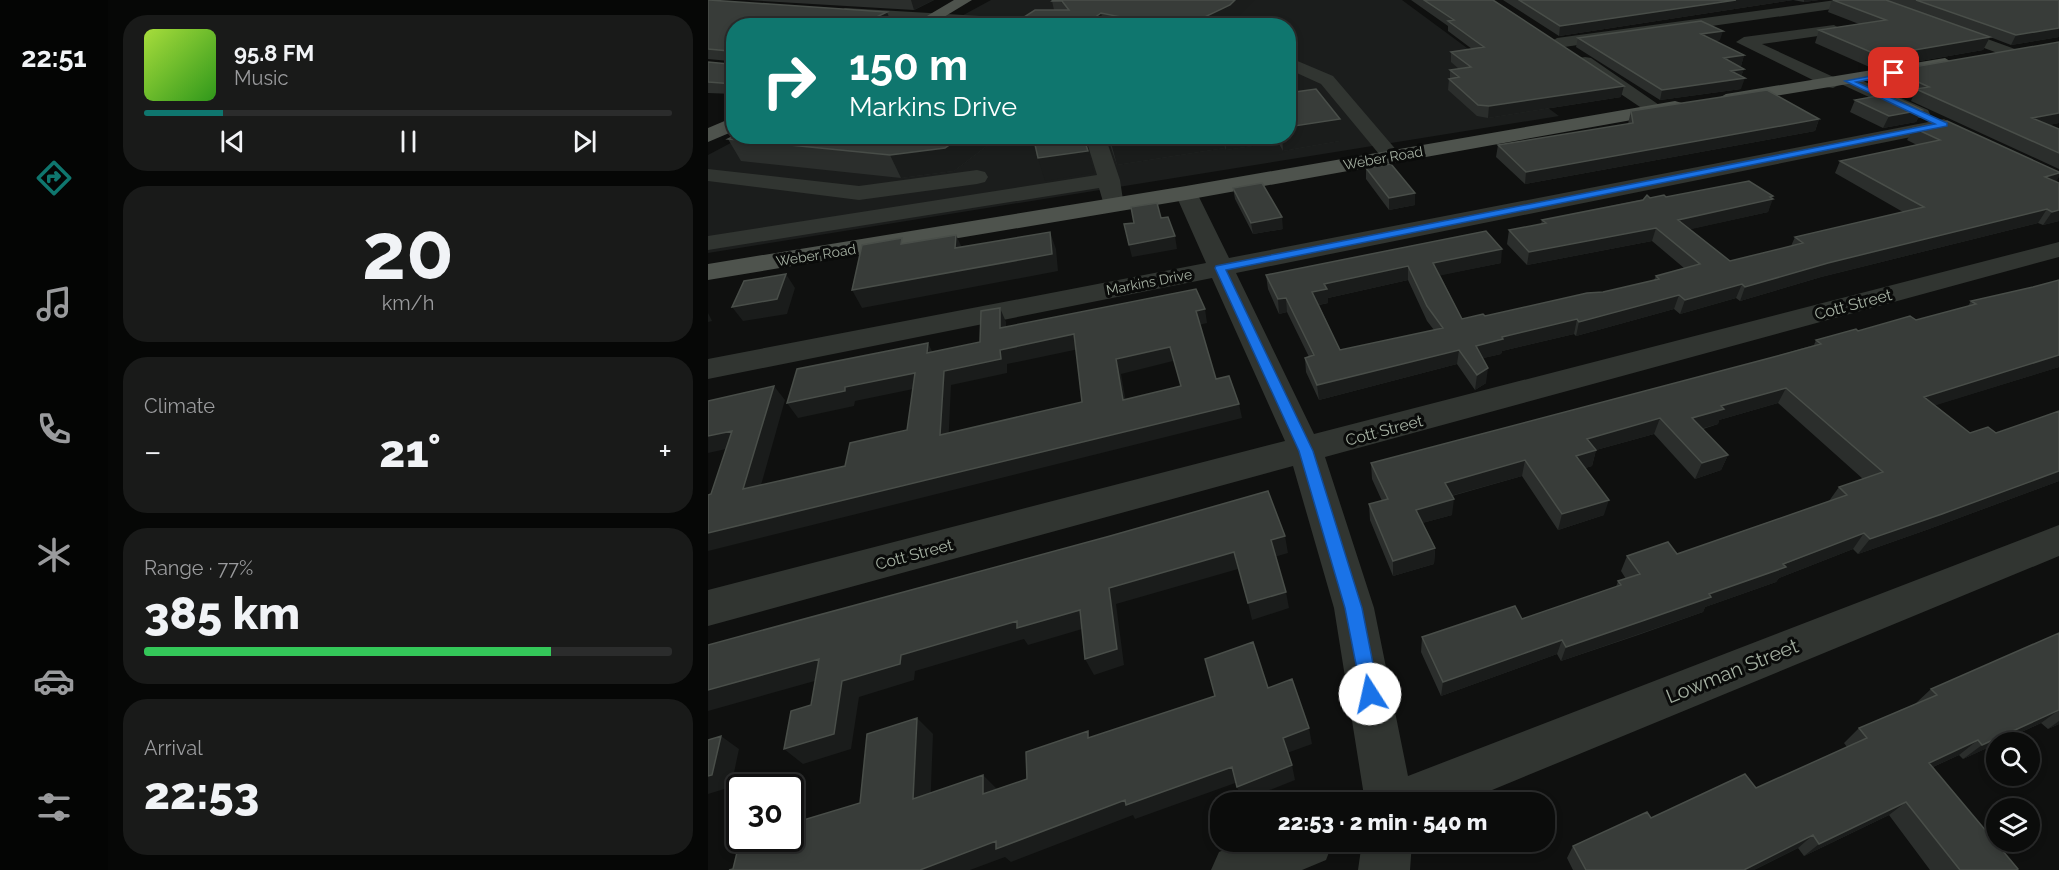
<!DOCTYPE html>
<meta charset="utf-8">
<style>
:root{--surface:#0b0c0b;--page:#191a19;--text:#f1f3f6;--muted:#9a9b9d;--line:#2b2c2c;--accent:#0f766e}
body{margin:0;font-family:Raleway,sans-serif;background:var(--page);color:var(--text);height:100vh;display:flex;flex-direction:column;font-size:22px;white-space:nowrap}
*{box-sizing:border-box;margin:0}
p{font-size:20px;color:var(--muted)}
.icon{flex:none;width:33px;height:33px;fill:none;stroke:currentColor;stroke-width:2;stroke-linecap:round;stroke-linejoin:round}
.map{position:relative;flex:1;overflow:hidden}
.drawer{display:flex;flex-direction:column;gap:15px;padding:15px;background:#060706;width:600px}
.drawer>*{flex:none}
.guide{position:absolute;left:18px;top:18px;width:570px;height:126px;border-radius:24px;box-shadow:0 3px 9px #0003,0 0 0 2px var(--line);background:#0f766e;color:#fff;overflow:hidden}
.tools{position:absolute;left:1278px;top:732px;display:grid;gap:12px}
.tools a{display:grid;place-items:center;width:54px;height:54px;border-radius:50%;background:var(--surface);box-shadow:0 3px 9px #0003,0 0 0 2px var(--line);font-size:30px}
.speed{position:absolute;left:18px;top:774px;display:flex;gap:12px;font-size:30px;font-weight:700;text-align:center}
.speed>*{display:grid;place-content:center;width:78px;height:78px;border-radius:50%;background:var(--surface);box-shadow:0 3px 9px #0003,0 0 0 2px var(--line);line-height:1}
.speed .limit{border:3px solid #111;border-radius:9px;background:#fff;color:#111}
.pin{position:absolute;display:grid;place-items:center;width:51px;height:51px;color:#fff;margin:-26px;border-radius:12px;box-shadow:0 3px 9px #0006}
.me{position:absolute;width:66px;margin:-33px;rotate:350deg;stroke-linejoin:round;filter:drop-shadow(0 0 4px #0008)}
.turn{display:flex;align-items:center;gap:21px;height:126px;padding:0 24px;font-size:27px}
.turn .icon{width:78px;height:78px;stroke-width:2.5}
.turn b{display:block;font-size:42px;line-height:51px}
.big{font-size:45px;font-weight:800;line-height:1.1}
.drawer .widget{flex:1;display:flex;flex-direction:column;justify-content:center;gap:9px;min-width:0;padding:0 21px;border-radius:24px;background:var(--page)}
.drawer .dial{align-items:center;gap:0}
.dial b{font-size:78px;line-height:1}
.song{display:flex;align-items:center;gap:18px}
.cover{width:72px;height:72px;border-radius:9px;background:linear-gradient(135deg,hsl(80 70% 55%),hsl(110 70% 35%))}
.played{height:6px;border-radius:3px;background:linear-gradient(90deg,var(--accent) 15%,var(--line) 15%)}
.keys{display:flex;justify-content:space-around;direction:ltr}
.heat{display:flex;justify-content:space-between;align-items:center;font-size:33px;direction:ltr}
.charge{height:9px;border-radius:4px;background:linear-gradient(90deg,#34c759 77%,var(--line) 0)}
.trip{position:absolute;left:502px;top:792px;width:345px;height:60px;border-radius:24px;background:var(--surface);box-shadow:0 3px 9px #0003,0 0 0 2px var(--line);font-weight:800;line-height:60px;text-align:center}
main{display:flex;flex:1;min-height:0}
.dock{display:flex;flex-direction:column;width:108px;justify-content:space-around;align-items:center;background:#040504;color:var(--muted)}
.dock .icon{width:42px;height:42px}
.dock .selected{color:var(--accent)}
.dock b{font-size:27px;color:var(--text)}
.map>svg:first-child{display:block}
.built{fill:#1b1d1c}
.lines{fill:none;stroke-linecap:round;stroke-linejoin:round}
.minor{fill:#313531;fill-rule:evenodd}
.major{fill:#4e534d;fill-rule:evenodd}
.wall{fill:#2b2e2c;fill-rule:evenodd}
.shaded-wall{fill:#1a1c1b}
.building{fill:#383c39;stroke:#494e49;stroke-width:1.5;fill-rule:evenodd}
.route{fill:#1a73e8;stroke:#114b97;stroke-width:1.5}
.labels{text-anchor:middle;stroke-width:6;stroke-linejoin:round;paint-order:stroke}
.far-street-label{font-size:14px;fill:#a5b0a2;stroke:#0a0b0a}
.street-label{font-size:16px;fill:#a5b0a2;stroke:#0a0b0a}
.near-street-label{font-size:20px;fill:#a5b0a2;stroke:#0a0b0a}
</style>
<main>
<nav class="dock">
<b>22:51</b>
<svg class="icon selected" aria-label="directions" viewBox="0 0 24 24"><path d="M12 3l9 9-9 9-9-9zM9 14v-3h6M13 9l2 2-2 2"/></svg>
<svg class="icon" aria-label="music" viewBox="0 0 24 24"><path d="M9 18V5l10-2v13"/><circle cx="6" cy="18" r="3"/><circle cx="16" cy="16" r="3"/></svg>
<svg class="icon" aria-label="phone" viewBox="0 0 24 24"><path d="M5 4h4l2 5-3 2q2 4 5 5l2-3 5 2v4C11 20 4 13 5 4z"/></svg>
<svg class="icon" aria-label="climate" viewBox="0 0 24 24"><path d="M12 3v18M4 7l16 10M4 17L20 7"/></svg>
<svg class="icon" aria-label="car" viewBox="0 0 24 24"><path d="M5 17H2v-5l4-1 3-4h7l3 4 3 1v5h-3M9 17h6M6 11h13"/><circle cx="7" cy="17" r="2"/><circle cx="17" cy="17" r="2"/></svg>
<svg class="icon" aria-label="filters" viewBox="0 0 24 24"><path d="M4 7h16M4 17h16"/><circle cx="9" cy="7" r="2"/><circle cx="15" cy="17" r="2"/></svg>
</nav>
<section class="drawer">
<div class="widget">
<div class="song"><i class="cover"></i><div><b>95.8 FM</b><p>Music</p></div></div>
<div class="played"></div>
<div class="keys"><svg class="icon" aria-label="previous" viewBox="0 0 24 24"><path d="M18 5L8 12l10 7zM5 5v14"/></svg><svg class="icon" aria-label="pause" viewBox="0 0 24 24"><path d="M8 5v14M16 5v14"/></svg><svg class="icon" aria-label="next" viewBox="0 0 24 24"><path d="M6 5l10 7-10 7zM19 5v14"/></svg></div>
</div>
<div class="widget dial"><b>20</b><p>km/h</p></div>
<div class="widget"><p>Climate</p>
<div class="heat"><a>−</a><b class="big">21°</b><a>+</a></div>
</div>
<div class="widget"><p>Range · 77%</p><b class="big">385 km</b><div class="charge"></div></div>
<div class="widget"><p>Arrival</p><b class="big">22:53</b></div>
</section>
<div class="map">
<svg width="1351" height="870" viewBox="0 0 1351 870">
<rect width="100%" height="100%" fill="#0f100f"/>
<path class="built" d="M 283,0 L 694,0 L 851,116 L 0,253 L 0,155 L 34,137 L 580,136 L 580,26 L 237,25 Z"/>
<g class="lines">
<path class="minor" d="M 1128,0 L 1166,0 L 1159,4 L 849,48 L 841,43 L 849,38 Z
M 137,8 L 357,21 L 364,26 L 279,26 L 132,15 L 130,12 Z
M 1238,24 L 1307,49 L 1309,52 L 1307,55 L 1295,55 L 1233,32 L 1230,29 Z
M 1126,25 L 1134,30 L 1131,33 L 1054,44 L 1132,80 L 1140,76 L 1146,77 L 1220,110 L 1222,114 L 1220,118 L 1206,118 L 1133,84 L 1125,88 L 1119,87 L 1028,42 L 1036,37 Z
M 580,57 L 625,76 L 690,152 L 693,156 L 690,160 L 676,160 L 613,84 L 580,69 Z
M 877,57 L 883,58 L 957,109 L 948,115 L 941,113 L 871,66 L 869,62 L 871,58 Z
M 1236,119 L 1246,125 L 1243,129 L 528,273 L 606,434 L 1351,242 L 1351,257 L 617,457 L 666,608 L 700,776 L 1351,525 L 1351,556 L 755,802 L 657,802 L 626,608 L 585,466 L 0,626 L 0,590 L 577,441 L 504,278 L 0,379 L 0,359 L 498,263 L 467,193 L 470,188 L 486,188 L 489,193 L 521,258 Z
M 377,136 L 397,136 L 412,180 L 415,200 L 412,205 L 396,205 L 391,188 L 0,250 L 0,236 L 389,175 Z
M 0,169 L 151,186 L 269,170 L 277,172 L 280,177 L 277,182 L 269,184 L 151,200 L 0,181 Z
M 535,842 L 625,842 L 618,860 L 594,870 L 503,870 L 511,852 Z
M 654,842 L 704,842 L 702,870 L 650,870 Z"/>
<path class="major" d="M 246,0 L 264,0 L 221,26 L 202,26 Z
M 1237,58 L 1245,63 L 1243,67 L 1018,104 L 1009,99 L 1018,94 Z
M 967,101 L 974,103 L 976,107 L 974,111 L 478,200 L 0,280 L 0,264 L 478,186 Z
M 26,117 L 26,131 L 0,142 L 0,128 Z"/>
</g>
<path class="wall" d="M 0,0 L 183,22 L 26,26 L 26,94 L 0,93 L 0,62 L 21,64 L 21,61 L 0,59 Z
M 38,0 L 226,0 L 206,10 Z
M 703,0 L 785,0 L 913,97 L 780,118 L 769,116 L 740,90 L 741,79 L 742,79 L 742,70 L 751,69 L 743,62 L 743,52 L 764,49 L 740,31 L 740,26 Z
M 795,0 L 1111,0 L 1096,2 L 1085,0 L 851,36 Z
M 1124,0 L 1351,0 L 1351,37 L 1303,45 L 1282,37 L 1275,50 L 1166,69 L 1107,43 L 1111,30 L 1151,24 L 1120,12 Z
M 344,1 L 524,23 L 519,26 L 283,26 L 310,21 L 346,10 Z
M 870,38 L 1012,40 L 1007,41 L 1036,55 L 1033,66 L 1030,66 L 1036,69 L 1033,76 L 1033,89 L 952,100 L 868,47 Z
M 1194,69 L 1351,123 L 1340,125 L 1351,129 L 1351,169 L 1203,101 L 1206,94 L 1192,87 L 1194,82 L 1190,80 Z
M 1147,100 L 1214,110 L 1208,122 L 1175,128 L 1142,112 Z
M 923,111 L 1111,119 L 1107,131 L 817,184 L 788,157 L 790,145 L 920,124 Z
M 632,119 L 632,141 L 575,151 L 570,142 L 518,150 L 517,148 L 409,165 L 399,136 L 580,136 Z
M 1206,128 L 1348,182 L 1351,221 L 1335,225 L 1330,223 L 1113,277 L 1032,301 L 1028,298 L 972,314 L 966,309 L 868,336 L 866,334 L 794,351 L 793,354 L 775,358 L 778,383 L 767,390 L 749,364 L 611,400 L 598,372 L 597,358 L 601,357 L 579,312 L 571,314 L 560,289 L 558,275 L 778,231 L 793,263 L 732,275 L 754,319 L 777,316 L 895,292 L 946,280 L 948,276 L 976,268 L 944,241 L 819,265 L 799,244 L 801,230 L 833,224 L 834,220 L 942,198 L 1064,198 L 1060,212 L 982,229 L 1022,261 L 1083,246 L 1087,237 L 1195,212 L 1127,173 L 1132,161 L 1209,145 L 1199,140 ZM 700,280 L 719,321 L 726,330 L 632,350 L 611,305 L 620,303 L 620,298 Z
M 26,136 L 292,136 L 246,171 L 193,178 L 33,161 L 20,139 Z
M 658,168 L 707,205 L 681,210 L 658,179 Z
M 525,188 L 575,229 L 545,234 L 527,199 Z
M 1351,280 L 1351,367 L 1227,405 L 1262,433 L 1288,433 L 1351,411 L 1351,481 L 1221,529 L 1150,554 L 1145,549 L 1071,578 L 1068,582 L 997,607 L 995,612 L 930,635 L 853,661 L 849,654 L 733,696 L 713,652 L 714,637 L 814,619 L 908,587 L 910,581 L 918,579 L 913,571 L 919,556 L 969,554 L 1121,501 L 1131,487 L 1155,479 L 1070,403 L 1011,420 L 1010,424 L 995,429 L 1020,455 L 1013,470 L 987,479 L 946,434 L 888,450 L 884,466 L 877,468 L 896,515 L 850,530 L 814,476 L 744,496 L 744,515 L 714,523 L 727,548 L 726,564 L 685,576 L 662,520 L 661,504 L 674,501 L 664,479 L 663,463 L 1058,359 L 1106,345 L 1108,340 L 1208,320 L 1260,306 L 1263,301 L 1325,287 Z
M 1351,633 L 1351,724 L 1340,729 L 1333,723 L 1255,759 L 1251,755 L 1225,767 L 1308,870 L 1222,870 L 1181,815 L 1096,856 L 1090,848 L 1046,870 L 865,870 L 859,858 L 865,846 L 943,818 L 1048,788 L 1139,747 L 1136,743 L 1151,728 L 1207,704 L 1223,689 Z"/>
<path class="shaded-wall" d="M 203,0 L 226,0 L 206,10 Z
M 527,0 L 547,0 L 524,23 L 519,26 L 478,26 Z
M 1028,0 L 1085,0 L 851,36 L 852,26 Z
M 1096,0 L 1111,0 L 1096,2 Z
M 179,12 L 183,22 L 176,26 L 150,26 Z
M 393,13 L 396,26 L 375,26 Z
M 1351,28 L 1351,37 L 1303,45 L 1308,35 Z
M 1015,31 L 1012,40 L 990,44 L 993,34 Z
M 1282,37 L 1275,50 L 1166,69 L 1172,56 Z
M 1036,55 L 1033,66 L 1013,68 L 1016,58 Z
M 1036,69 L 1032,79 L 1037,78 L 1033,89 L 952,100 L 954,90 L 1023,71 Z
M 916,86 L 913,97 L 780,118 L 781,106 Z
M 1214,110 L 1208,122 L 1175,128 L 1181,116 Z
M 1351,113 L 1351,123 L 1317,130 L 1324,118 Z
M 632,119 L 632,141 L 575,151 L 574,136 L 580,136 L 580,127 Z
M 1111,119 L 1107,131 L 817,184 L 818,172 Z
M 254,136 L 292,136 L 246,171 L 193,178 L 182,155 Z
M 445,136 L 515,136 L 517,148 L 409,165 L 403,143 Z
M 516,136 L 569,136 L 570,142 L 518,150 Z
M 380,151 L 386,173 L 337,181 L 330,158 Z
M 1351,173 L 1351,177 L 1345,186 L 1337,177 Z
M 707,193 L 707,205 L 681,210 L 681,198 Z
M 1065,196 L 1064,199 L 1065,199 L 1060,212 L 966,233 L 970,220 Z
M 1339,209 L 1330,223 L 1113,277 L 1032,301 L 1037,287 L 1120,263 Z
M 1351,210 L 1351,221 L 1335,225 L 1344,212 Z
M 574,217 L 575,229 L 545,234 L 543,223 Z
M 948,228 L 944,241 L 819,265 L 821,252 Z
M 342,232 L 348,249 L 350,271 L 154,308 L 144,290 Z
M 248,235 L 256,252 L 247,248 Z
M 467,236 L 469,249 L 424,257 L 421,245 Z
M 794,249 L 793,263 L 725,277 L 725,263 Z
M 700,266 L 700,280 L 620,298 L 620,303 L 605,306 L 604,292 L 616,284 Z
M 78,274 L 87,288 L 79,314 L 35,321 L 24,307 Z
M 1034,284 L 1028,298 L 972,314 L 977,300 Z
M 971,295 L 966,309 L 868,336 L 871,322 Z
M 578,298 L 579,312 L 571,314 L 570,299 Z
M 292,308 L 298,322 L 298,343 L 292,328 Z
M 497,309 L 499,323 L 491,325 L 488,311 Z
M 0,313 L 4,321 L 0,322 Z
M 869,319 L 866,334 L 794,351 L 793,354 L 767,360 L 768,346 L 794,337 Z
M 366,334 L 371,349 L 299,364 L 299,373 L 243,385 L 240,449 L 232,435 L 236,371 L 292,350 Z
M 220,343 L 227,357 L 219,353 Z
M 462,347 L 465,361 L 413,374 L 420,414 L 415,400 L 408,359 Z
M 751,350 L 749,364 L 611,400 L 609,385 Z
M 1351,355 L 1351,367 L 1206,412 L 1216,397 Z
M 780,368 L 778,383 L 767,390 L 769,375 Z
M 207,373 L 215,387 L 147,401 L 146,406 L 90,418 L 79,403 L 137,387 Z
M 66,386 L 77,400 L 48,503 L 35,489 Z
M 1078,388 L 1070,403 L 1011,420 L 1010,424 L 978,433 L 984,418 L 1013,406 Z
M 531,404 L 534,418 L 0,551 L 0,533 Z
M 952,418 L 946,434 L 888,450 L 884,466 L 864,472 L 868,456 L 879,439 Z
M 24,431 L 36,445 L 0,453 L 0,436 Z
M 1020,455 L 1013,470 L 987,479 L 994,463 Z
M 817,460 L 814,476 L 735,498 L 737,483 Z
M 1351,471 L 1351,481 L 1221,529 L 1150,554 L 1162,539 Z
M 746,499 L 744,515 L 707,525 L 708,510 Z
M 901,500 L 896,515 L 850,530 L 854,514 Z
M 1156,533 L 1145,549 L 1071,578 L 1068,582 L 997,607 L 995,612 L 853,661 L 858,647 L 1001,594 Z
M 577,536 L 580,553 L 566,557 L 563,540 Z
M 727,548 L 726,564 L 685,576 L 685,561 Z
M 526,552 L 530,569 L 408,604 L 416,665 L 386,675 L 377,659 L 401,588 Z
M 578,592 L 581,608 L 544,620 L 540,603 Z
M 372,610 L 381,627 L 320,645 L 316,639 L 207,671 L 206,680 L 151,697 L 143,749 L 95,764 L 76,749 L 134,681 L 193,655 L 309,621 Z
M 854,640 L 849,654 L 733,696 L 735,682 Z
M 111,659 L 128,675 L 0,711 L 0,690 Z
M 1351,710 L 1333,723 L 1291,742 L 1288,742 L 1288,744 L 1255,759 L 1274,745 Z
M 209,718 L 225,734 L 222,813 L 205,799 Z
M 1351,721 L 1351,724 L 1340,729 Z
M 601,728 L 604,744 L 579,753 L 575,738 Z
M 13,736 L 31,749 L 23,787 L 0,794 L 0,776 Z
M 1270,740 L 1251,755 L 1203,777 L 1221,763 Z
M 584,765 L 587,780 L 534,801 L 529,787 Z
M 524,767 L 530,782 L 427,819 L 425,815 L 303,862 L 297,857 L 262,870 L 212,870 L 288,841 Z
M 275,775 L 289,789 L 275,794 Z
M 1198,802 L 1181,815 L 1096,856 L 1111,844 Z
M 1105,835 L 1090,848 L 1046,870 L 1036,870 Z"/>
<path class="building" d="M 0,0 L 1,0 L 179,12 L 150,26 L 26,26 L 26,84 L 0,82 L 0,62 L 21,64 L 21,51 L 0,49 Z
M 345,0 L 527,0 L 522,5 L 478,26 L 457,26 L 393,13 L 375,26 L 283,26 L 293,20 L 310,21 L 327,10 L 361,10 L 354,1 L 344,1 Z
M 716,0 L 785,0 L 916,86 L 781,106 L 770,105 L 741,79 L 751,77 L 742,70 L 763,67 L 743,52 L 776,47 L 740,21 L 746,20 Z
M 811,0 L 1028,0 L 852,26 Z
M 1125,0 L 1178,0 L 1282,37 L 1172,56 L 1111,30 L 1178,20 Z
M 1208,0 L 1351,0 L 1351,28 L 1308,35 Z
M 993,21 L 1015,31 L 993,34 L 1036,55 L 1016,58 L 1036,69 L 1023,71 L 1037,78 L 954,90 L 870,38 Z
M 1351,42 L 1351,113 L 1324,118 L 1351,129 L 1351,153 L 1208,89 L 1221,87 L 1197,76 L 1207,74 L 1194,69 Z
M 608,89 L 632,119 L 580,127 L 580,93 Z
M 1059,90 L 1111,119 L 818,172 L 790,145 L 925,123 L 923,111 Z
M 1180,94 L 1214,110 L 1181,116 L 1147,100 Z
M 1239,121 L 1351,172 L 1351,173 L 1337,177 L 1351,183 L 1351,210 L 1344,212 L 1339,209 L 1120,263 L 1037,287 L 1034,284 L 977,300 L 971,295 L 871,322 L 869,319 L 794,337 L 795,339 L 768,346 L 780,368 L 769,375 L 751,350 L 609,385 L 597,358 L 606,355 L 578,298 L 570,299 L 558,275 L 778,231 L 794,249 L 725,263 L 754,319 L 775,314 L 777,316 L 879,293 L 895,292 L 951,279 L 948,276 L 992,264 L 948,228 L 821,252 L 801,230 L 838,223 L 834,220 L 935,200 L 939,195 L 942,198 L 956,195 L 958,197 L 1041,181 L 1065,196 L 1062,197 L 1065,199 L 970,220 L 1022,261 L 1095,243 L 1087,237 L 1216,207 L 1132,161 L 1232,140 L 1206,128 ZM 700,266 L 719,306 L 735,328 L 632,350 L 604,292 L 619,289 L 616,284 Z
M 26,136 L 254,136 L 237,148 L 182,155 L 20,139 Z
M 325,136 L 375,136 L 380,151 L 330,158 Z
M 401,136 L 445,136 L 403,143 Z
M 683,164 L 707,193 L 681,198 L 658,168 Z
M 554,183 L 574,217 L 543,223 L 525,188 Z
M 449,203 L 453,218 L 460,217 L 467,236 L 421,245 L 416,224 L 426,223 L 423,207 Z
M 342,232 L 344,254 L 144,290 L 154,245 L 194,238 L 193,244 L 248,235 L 247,248 Z
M 78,274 L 69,299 L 24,307 L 36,281 Z
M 1351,280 L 1351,355 L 1216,397 L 1262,433 L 1280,427 L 1288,433 L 1351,411 L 1351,471 L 1234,514 L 1162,539 L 1156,533 L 1075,564 L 1078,567 L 1001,594 L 1003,597 L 937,620 L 858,647 L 854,640 L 735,682 L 714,637 L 807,606 L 814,619 L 913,585 L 910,581 L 932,574 L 919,556 L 960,542 L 969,554 L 1139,495 L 1131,487 L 1175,472 L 1078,388 L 1013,406 L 1016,409 L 984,418 L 1020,455 L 994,463 L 952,418 L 879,439 L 888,450 L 868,456 L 901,500 L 854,514 L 817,460 L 737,483 L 746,499 L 708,510 L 727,548 L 685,561 L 661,504 L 680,499 L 663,463 L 1058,359 L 1113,344 L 1108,340 L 1148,329 L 1150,331 L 1202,316 L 1208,320 L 1268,304 L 1263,301 L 1325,287 Z
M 488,289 L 497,309 L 488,311 L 508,379 L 521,376 L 531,404 L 0,533 L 0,495 L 3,494 L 24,431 L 0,436 L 0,401 L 66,386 L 35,489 L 137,466 L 142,443 L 199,430 L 207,373 L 137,387 L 137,391 L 79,403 L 89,369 L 220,343 L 219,353 L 272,342 L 273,311 L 292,308 L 292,328 ZM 366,334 L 374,402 L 232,435 L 236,371 L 293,359 L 292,350 ZM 462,347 L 473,386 L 415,400 L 408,359 Z
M 560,491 L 577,536 L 563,540 L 578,592 L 540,603 L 526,552 L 401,588 L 409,649 L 377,659 L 372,610 L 309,628 L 309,621 L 193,655 L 192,664 L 134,681 L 126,734 L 76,749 L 83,711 L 103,705 L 111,659 L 0,690 L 0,645 L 402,536 Z
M 1351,633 L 1351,710 L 1274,745 L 1270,740 L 1221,763 L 1310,869 L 1308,870 L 1252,870 L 1198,802 L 1111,844 L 1105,835 L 1036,870 L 878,870 L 865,846 L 939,812 L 943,818 L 1037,774 L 1048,788 L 1159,738 L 1151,728 L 1229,695 L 1223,689 Z
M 545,642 L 560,688 L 584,679 L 601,728 L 575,738 L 584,765 L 529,787 L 524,767 L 418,805 L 417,800 L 288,849 L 288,841 L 212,870 L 21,870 L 25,869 L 32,840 L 36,838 L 82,838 L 82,824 L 152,803 L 159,734 L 209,718 L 205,799 L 275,775 L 275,794 L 319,779 L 318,752 L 380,731 L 380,738 L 507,696 L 497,659 Z
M 13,736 L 4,775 L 0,776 L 0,740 Z"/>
<path class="route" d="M 1189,71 L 1189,74 L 1148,82 L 1239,123 L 1239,126 L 518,270 L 605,451 L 654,608 L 671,694 L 668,700 L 662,703 L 655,700 L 637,608 L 591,451 L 507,268 L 508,266 L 1227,124 L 1137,81 Z"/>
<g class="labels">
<g class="far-street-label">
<text transform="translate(675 158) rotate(-10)" y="5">Weber Road</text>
<text transform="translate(108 255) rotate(-9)" y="5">Weber Road</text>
<text transform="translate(441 282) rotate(-11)" y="5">Markins Drive</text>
</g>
<g class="street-label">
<text transform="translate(1145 304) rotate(-15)" y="6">Cott Street</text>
<text transform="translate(676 430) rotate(-15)" y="6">Cott Street</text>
<text transform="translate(206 554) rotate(-15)" y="6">Cott Street</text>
</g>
<g class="near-street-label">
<text transform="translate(1024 671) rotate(-22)" y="7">Lowman Street</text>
</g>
</g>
</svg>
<div class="tools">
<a><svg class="icon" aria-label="search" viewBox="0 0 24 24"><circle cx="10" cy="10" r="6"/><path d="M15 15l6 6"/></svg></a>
<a><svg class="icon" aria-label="layers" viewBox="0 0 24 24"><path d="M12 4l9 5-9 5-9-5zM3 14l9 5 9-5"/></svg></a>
</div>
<div class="speed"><div class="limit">30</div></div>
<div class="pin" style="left:1186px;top:73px;background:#d93025"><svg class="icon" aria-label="arrive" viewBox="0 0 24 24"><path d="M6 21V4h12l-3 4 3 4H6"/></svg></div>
<svg class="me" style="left:662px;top:694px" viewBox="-20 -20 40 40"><circle r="19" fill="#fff"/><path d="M0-13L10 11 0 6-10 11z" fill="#1a73e8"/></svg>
<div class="trip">22:53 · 2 min · 540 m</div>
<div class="guide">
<div class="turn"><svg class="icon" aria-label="right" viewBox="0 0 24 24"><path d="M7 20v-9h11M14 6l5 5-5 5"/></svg><div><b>150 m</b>Markins Drive</div></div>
</div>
</div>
</main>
